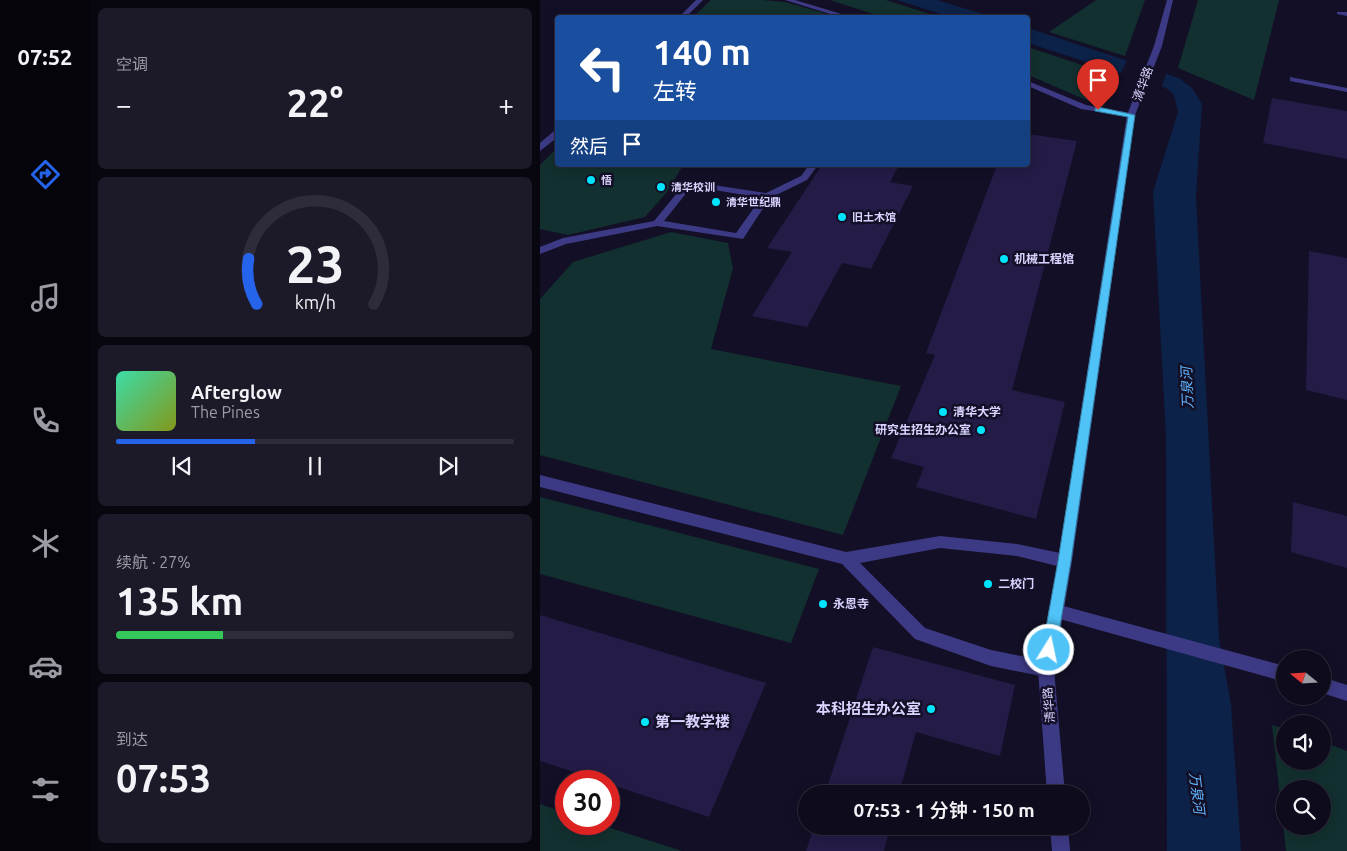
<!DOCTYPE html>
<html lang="zh">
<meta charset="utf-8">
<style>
:root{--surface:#0e0b1c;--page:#1c1929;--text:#f1f3f6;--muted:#9b9ba3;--line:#2e2b3b;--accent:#2563eb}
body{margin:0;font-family:Ubuntu,"Noto Sans SC",sans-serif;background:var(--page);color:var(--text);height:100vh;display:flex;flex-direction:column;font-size:19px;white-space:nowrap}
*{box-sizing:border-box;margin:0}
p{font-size:16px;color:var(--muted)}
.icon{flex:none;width:28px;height:28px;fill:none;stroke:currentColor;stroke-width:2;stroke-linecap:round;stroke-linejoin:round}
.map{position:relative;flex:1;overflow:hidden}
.side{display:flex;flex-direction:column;gap:8px;padding:8px;background:#08060f;width:450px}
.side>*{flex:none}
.top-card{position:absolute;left:15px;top:15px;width:475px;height:152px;border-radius:5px;box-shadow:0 2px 12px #0003,0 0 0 1px var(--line);background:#1a4fa0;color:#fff;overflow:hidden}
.needle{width:32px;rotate:288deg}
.tools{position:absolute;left:736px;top:650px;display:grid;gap:10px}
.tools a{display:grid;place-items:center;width:55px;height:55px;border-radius:50%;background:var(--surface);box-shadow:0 2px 12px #0003,0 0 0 1px var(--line);font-size:25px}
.speed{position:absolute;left:15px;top:770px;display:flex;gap:10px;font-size:25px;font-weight:700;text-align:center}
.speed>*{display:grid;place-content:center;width:65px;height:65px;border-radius:50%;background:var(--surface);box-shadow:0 2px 12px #0003,0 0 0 1px var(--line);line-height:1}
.speed .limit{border:8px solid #d22;background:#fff;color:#111}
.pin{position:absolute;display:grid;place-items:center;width:42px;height:42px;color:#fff;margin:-51px -21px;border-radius:50% 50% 50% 0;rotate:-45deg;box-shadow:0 0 5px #0007}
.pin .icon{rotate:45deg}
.me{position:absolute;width:55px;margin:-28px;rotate:10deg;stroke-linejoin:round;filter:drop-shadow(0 0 4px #0008)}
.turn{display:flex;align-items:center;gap:18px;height:105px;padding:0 15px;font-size:22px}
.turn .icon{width:65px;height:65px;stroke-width:2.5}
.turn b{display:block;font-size:35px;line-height:42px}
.then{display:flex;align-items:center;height:48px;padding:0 15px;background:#0003;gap:10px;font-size:19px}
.big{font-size:38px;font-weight:600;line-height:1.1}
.side .widget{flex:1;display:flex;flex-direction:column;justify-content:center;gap:8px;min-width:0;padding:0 18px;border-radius:8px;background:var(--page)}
.side .dial{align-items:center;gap:0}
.dial svg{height:130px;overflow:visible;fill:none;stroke:var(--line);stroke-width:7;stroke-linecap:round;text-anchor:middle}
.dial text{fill:var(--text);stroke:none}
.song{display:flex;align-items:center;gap:15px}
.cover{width:60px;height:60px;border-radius:8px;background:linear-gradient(135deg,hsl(160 70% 55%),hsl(70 70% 35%))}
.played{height:5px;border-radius:2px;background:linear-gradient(90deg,var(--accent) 35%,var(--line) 35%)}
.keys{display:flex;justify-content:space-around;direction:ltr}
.heat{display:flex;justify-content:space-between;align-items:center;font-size:28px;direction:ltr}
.charge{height:8px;border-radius:4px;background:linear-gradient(90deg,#34c759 27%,var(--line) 0)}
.trip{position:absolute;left:258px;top:785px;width:292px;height:50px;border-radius:25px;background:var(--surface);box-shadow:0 2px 12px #0003,0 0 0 1px var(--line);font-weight:600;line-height:50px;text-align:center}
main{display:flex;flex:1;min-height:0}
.menu{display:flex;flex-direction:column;width:90px;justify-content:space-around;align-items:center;background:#06040b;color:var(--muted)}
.menu .icon{width:35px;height:35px}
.menu .selected{color:var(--accent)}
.menu b{font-size:22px;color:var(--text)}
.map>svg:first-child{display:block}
.green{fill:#12302f;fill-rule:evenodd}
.water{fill:#0c2248}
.pier{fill:#130f26}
.building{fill:#241b47}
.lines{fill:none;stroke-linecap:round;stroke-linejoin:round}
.service{fill:#3d3a85;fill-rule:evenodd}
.minor{fill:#3d3a85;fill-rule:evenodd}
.route{fill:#4fc3f7;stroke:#337fa1}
.poi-dot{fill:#00e5ff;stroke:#130f26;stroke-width:2}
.labels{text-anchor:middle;stroke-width:5;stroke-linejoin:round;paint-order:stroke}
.far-poi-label{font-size:11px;font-weight:bold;fill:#d9d4ff;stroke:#130f26;text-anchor:start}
.street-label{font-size:12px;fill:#d9d4ff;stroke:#130f26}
.poi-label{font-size:12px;font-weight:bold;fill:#d9d4ff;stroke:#130f26;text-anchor:start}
.water-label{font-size:14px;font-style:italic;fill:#62b6ff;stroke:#130f26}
.near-poi-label{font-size:15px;font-weight:bold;fill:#d9d4ff;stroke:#130f26;text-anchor:end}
</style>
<main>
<nav class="menu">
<b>07:52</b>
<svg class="icon selected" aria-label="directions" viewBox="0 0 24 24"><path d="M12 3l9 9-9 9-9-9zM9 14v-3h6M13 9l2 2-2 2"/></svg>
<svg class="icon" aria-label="music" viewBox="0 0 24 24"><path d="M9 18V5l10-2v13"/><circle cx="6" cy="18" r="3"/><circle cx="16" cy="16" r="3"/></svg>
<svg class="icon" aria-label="phone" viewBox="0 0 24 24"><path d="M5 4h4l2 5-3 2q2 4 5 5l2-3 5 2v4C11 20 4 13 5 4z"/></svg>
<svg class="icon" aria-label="climate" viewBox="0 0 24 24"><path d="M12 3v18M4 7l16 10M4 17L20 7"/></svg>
<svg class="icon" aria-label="car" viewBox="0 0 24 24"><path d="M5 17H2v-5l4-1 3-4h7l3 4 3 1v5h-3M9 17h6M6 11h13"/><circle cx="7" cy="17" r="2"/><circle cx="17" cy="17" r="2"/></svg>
<svg class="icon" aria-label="filters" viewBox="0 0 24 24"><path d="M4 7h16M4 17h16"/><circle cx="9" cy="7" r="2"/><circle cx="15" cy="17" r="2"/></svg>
</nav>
<section class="side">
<div class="widget"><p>空调</p>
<div class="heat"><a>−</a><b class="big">22°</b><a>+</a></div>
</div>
<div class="widget dial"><svg viewBox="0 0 100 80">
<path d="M14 69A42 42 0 1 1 86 69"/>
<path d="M14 69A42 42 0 0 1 9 41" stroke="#2563eb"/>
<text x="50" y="56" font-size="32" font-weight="700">23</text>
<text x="50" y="72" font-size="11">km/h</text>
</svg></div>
<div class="widget">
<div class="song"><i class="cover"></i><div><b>Afterglow</b><p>The Pines</p></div></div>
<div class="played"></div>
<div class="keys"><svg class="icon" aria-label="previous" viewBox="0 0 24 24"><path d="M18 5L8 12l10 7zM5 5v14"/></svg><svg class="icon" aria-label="pause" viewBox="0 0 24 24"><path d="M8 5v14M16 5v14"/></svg><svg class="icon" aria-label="next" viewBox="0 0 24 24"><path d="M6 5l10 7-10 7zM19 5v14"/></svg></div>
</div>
<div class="widget"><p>续航 · 27%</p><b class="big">135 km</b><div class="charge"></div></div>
<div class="widget"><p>到达</p><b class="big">07:53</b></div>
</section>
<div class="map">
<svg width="807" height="851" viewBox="0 0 807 851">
<rect width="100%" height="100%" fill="#130f26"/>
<path class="green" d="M 171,0 L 222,0 L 245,2 L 298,17 L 153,17 Z
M 290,0 L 346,0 L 399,17 L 342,17 Z
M 556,0 L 605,0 L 585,56 L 509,32 Z
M 658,0 L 739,0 L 714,100 L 638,68 Z
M 488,47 L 578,77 L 563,107 L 488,75 Z
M 17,148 L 18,165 L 143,165 L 127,192 L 105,217 L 28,235 L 0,229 L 0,165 Z
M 131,232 L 188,243 L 193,268 L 171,349 L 361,386 L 303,535 L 0,455 L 0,299 L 33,262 Z
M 0,497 L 279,569 L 251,643 L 0,574 Z
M 732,725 L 745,729 L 745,761 L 782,761 L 783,742 L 807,751 L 807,851 L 746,851 ZM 745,789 L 782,789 L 782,826 L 745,826 Z
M 0,804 L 26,813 L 26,824 L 58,824 L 142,851 L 0,851 Z"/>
<path class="water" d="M 357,0 L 397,0 L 453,17 L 410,17 Z
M 488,28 L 639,78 L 652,88 L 662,104 L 656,197 L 679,638 L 691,705 L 701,851 L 627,851 L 626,438 L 613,192 L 638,112 L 634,95 L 626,88 L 488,43 Z"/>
<path class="pier" d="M 588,58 L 627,71 L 621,89 L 580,75 Z"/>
<path class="building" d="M 732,98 L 807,111 L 807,159 L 723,143 Z
M 488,134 L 537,141 L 472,390 L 525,402 L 496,519 L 376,487 L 384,467 L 351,458 L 395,355 L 386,353 L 457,165 L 488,165 Z
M 282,165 L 359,165 L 350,182 L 373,186 L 331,269 L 302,263 L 267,327 L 212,316 L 252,252 L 227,248 Z
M 769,251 L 807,258 L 807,400 L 766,390 Z
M 753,502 L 807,516 L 807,568 L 751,552 Z
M 0,615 L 226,683 L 169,817 L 69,784 L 69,781 L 62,781 L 0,761 Z
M 333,647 L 475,685 L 460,756 L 376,732 L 359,794 L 285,794 Z
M 274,826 L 350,826 L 344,851 L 266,851 Z"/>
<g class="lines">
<path class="service" d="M 156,0 L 163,0 L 145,18 L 138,18 Z
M 245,0 L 255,0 L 315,18 L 303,18 Z
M 797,12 L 807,12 L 807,16 L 797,14 Z
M 750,77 L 807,88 L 807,92 L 750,81 Z
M 488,81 L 546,105 L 591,113 L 595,115 L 591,117 L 541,109 L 488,86 Z
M 15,130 L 18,130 L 18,137 L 0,151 L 0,143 Z
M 269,165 L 278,165 L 267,180 L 230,198 L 203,239 L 117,226 L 26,244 L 0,254 L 0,247 L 23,238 L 114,221 L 147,181 L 226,193 L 261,176 ZM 152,186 L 221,198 L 196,233 L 124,221 Z
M 0,475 L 306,552 L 400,536 L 477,544 L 525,554 L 530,556 L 532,561 L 530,566 L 525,568 L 477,556 L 400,548 L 320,563 L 385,628 L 451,650 L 506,661 L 512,663 L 514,669 L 512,675 L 506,677 L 451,666 L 375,639 L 302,564 L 0,487 Z
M 516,604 L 745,666 L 745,682 L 516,618 L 511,616 L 508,611 L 511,606 Z
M 782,677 L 807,685 L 807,701 L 782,693 Z"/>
<path class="minor" d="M 627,0 L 633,0 L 622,46 L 595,115 L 532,561 L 514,669 L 525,794 L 507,794 L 498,669 L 518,561 L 587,115 L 614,46 Z
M 510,826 L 528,826 L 530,851 L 512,851 Z"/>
</g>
<path class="route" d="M 558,107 L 595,115 L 531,561 L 516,650 L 514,655 L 509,657 L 504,655 L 502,650 L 518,561 L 588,117 L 555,111 L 555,108 Z"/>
<g class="poi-dot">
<circle cx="51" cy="180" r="5"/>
<circle cx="121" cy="187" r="5"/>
<circle cx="176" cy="202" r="5"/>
<circle cx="302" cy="217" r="5"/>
<circle cx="464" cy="259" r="5"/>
<circle cx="403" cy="412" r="5"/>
<circle cx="441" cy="430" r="5"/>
<circle cx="448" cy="584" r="5"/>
<circle cx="283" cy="604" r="5"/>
<circle cx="391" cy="709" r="5"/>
<circle cx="105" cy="722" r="5"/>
</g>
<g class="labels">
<g class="far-poi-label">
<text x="61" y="184">悟</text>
<text x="131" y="191">清华校训</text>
<text x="186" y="206">清华世纪鼎</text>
<text x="312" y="221">旧土木馆</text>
</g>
<g class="street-label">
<text transform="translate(603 84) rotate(-70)" y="4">清华路</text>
<text transform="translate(509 705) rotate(-95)" y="4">清华路</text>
</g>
<g class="poi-label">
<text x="474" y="263">机械工程馆</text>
<text x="413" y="416">清华大学</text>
<text x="431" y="434" text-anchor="end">研究生招生办公室</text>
<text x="458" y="588">二校门</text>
<text x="293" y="608">永恩寺</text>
</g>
<g class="water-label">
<text transform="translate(647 388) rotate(-92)" y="5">万泉河</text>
<text transform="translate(657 793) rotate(83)" y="5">万泉河</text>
</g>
<g class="near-poi-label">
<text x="381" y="714">本科招生办公室</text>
<text x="115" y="727" text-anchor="start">第一教学楼</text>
</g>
</g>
</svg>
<div class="tools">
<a><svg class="needle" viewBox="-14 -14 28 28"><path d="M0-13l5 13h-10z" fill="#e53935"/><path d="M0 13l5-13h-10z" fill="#9b9ba3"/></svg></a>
<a><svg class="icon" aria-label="sound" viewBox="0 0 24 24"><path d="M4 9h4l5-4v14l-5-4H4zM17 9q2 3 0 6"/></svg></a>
<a><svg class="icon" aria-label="search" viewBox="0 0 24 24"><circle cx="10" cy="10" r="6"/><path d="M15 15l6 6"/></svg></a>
</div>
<div class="speed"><div class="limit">30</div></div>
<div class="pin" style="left:558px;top:110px;background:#d93025"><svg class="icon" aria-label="arrive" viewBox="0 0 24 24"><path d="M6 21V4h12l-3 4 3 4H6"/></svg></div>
<svg class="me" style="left:509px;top:650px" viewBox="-20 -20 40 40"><circle r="17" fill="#4fc3f7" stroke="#fff" stroke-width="3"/><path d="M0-11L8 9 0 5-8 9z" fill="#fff"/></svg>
<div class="trip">07:53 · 1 分钟 · 150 m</div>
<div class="top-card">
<div class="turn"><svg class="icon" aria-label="left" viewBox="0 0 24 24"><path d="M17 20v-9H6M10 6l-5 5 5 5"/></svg><div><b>140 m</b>左转</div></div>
<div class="then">然后<svg class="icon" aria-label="arrive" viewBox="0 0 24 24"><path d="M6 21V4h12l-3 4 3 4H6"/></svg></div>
</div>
</div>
</main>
